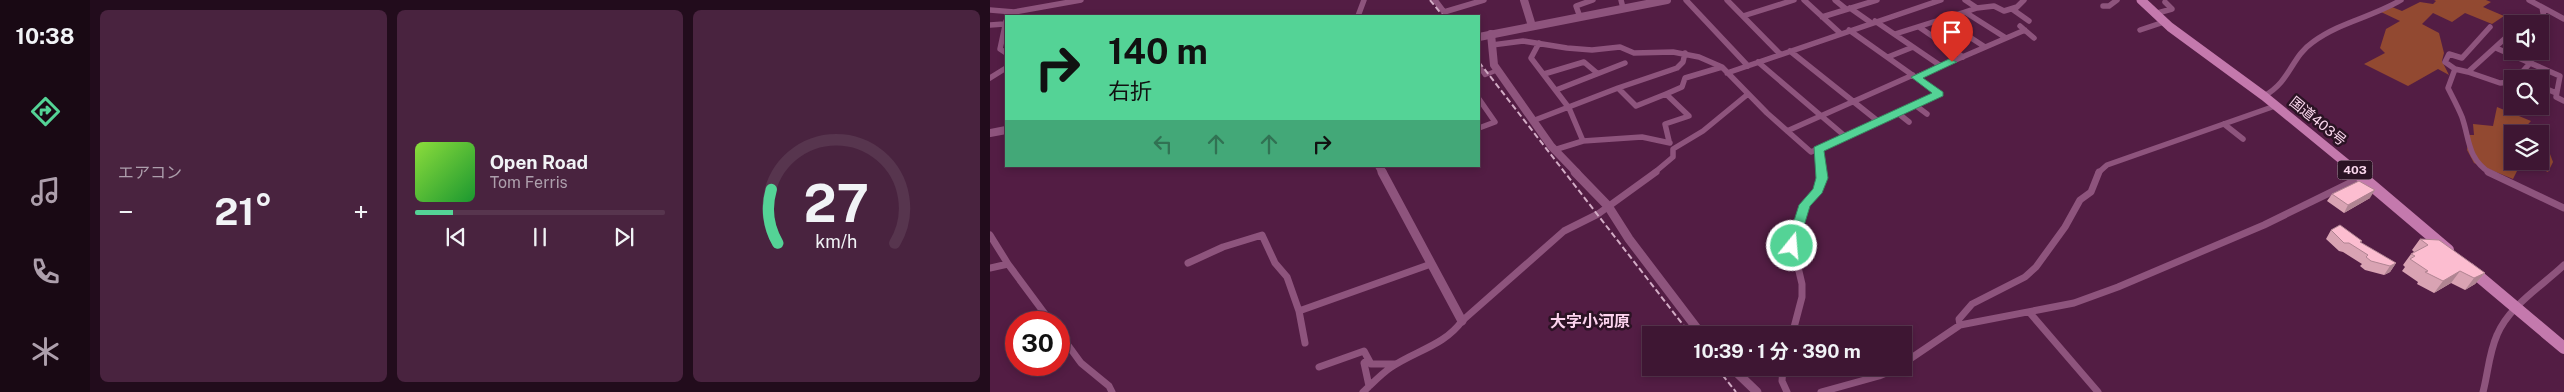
<!DOCTYPE html>
<html lang="ja">
<meta charset="utf-8">
<style>
:root{--surface:#3e1633;--page:#49233f;--text:#f1f3f6;--muted:#ad9fac;--line:#57354e;--accent:#54d396}
body{margin:0;font-family:"Public Sans","Noto Sans JP",sans-serif;background:var(--page);color:var(--text);height:100vh;display:flex;flex-direction:column;font-size:19px;white-space:nowrap}
*{box-sizing:border-box;margin:0}
p{font-size:16px;color:var(--muted)}
.icon{flex:none;width:28px;height:28px;fill:none;stroke:currentColor;stroke-width:2;stroke-linecap:round;stroke-linejoin:round}
.map{position:relative;flex:1;overflow:hidden}
.panel{display:flex;flex-direction:column;gap:10px;padding:10px;background:#220c1c;width:900px}
.panel>*{flex:none}
.hud{position:absolute;left:15px;top:15px;width:475px;height:152px;border-radius:0px;box-shadow:0 2px 8px #0003,0 0 0 1px var(--line);background:#54d396;color:#111;overflow:hidden}
.controls{position:absolute;left:1514px;top:15px;display:grid;gap:10px}
.controls a{display:grid;place-items:center;width:45px;height:45px;border-radius:0px;background:var(--surface);box-shadow:0 2px 8px #0003,0 0 0 1px var(--line);font-size:25px}
.speed{position:absolute;left:15px;top:311px;display:flex;gap:10px;font-size:25px;font-weight:700;text-align:center}
.speed>*{display:grid;place-content:center;width:65px;height:65px;border-radius:50%;background:var(--surface);box-shadow:0 2px 8px #0003,0 0 0 1px var(--line);line-height:1}
.speed .limit{border:8px solid #d22;background:#fff;color:#111}
.pin{position:absolute;display:grid;place-items:center;width:42px;height:42px;color:#fff;margin:-51px -21px;border-radius:50% 50% 50% 0;rotate:-45deg;box-shadow:0 0 5px #0007}
.pin .icon{rotate:45deg}
.me{position:absolute;width:55px;margin:-28px;rotate:17deg;stroke-linejoin:round;filter:drop-shadow(0 0 4px #0008)}
.turn{display:flex;align-items:center;gap:18px;height:105px;padding:0 20px;font-size:22px}
.turn .icon{width:65px;height:65px;stroke-width:2.5}
.turn b{display:block;font-size:35px;line-height:42px}
.lanes{display:flex;align-items:center;height:48px;padding:0 20px;background:#0003;justify-content:center;gap:25px;direction:ltr}
.lanes .off{opacity:.35}
.big{font-size:38px;font-weight:700;line-height:1.1}
.panel .card{flex:1;display:flex;flex-direction:column;justify-content:center;gap:8px;min-width:0;padding:0 18px;border-radius:8px;background:var(--page)}
.panel .dial{align-items:center;gap:0}
.dial svg{height:130px;overflow:visible;fill:none;stroke:var(--line);stroke-width:7;stroke-linecap:round;text-anchor:middle}
.dial text{fill:var(--text);stroke:none}
.song{display:flex;align-items:center;gap:15px}
.cover{width:60px;height:60px;border-radius:8px;background:linear-gradient(135deg,hsl(90 70% 55%),hsl(130 70% 35%))}
.played{height:5px;border-radius:2px;background:linear-gradient(90deg,var(--accent) 15%,var(--line) 15%)}
.keys{display:flex;justify-content:space-around;direction:ltr}
.heat{display:flex;justify-content:space-between;align-items:center;font-size:28px;direction:ltr}
.panel .tiles{flex:1;display:grid;gap:10px;grid-template-columns:repeat(3,1fr)}
.trip{position:absolute;left:652px;top:326px;width:270px;height:50px;border-radius:0px;background:var(--surface);box-shadow:0 2px 8px #0003,0 0 0 1px var(--line);font-weight:700;line-height:50px;text-align:center}
main{display:flex;flex:1;min-height:0}
.tabs{display:flex;flex-direction:column;width:90px;justify-content:space-around;align-items:center;background:#190914;color:var(--muted)}
.tabs .icon{width:35px;height:35px}
.tabs .current{color:var(--accent)}
.tabs b{font-size:22px;color:var(--text)}
.map>svg:first-child{display:block}
.forest{fill:#924931}
.lines{fill:none;stroke-linecap:round;stroke-linejoin:round}
.pedestrian{stroke:#8e547d;stroke-width:4.5}
.minor-far1{stroke:#8e547d;stroke-width:5.5}
.minor{stroke:#8e547d;stroke-width:7}
.tertiary-far1{stroke:#8e547d;stroke-width:8}
.tertiary{stroke:#8e547d;stroke-width:9}
.secondary{stroke:#8e547d;stroke-width:8}
.trunk-far1{stroke:#c479ad;stroke-width:9}
.trunk{stroke:#c479ad;stroke-width:12}
.rail{stroke:#d3acc6;stroke-width:2;stroke-dasharray:6 3;stroke-linecap:butt}
.wall{fill:#d9a3b3}
.shaded-wall{fill:#b08492}
.building{fill:#fcbdd0;stroke:#b08492}
.route{fill:#54d396;stroke:#378962}
.labels{text-anchor:middle;stroke-width:5;stroke-linejoin:round;paint-order:stroke}
.shield{fill:#2b1324;stroke:#bc9cb1;stroke-width:1}
.shield-label{font-size:12px;font-weight:bold;fill:#fad7ed}
.street-label{font-size:14px;fill:#fad7ed;stroke:#2b1324}
.quarter-label{font-size:16px;font-weight:bold;fill:#fbd2ed;stroke:#2b1324}
</style>
<main>
<nav class="tabs">
<b>10:38</b>
<svg class="icon current" aria-label="directions" viewBox="0 0 24 24"><path d="M12 3l9 9-9 9-9-9zM9 14v-3h6M13 9l2 2-2 2"/></svg>
<svg class="icon" aria-label="music" viewBox="0 0 24 24"><path d="M9 18V5l10-2v13"/><circle cx="6" cy="18" r="3"/><circle cx="16" cy="16" r="3"/></svg>
<svg class="icon" aria-label="phone" viewBox="0 0 24 24"><path d="M5 4h4l2 5-3 2q2 4 5 5l2-3 5 2v4C11 20 4 13 5 4z"/></svg>
<svg class="icon" aria-label="climate" viewBox="0 0 24 24"><path d="M12 3v18M4 7l16 10M4 17L20 7"/></svg>
</nav>
<section class="panel">
<div class="tiles">
<div class="card"><p>エアコン</p>
<div class="heat"><a>−</a><b class="big">21°</b><a>+</a></div>
</div>
<div class="card">
<div class="song"><i class="cover"></i><div><b>Open Road</b><p>Tom Ferris</p></div></div>
<div class="played"></div>
<div class="keys"><svg class="icon" aria-label="previous" viewBox="0 0 24 24"><path d="M18 5L8 12l10 7zM5 5v14"/></svg><svg class="icon" aria-label="pause" viewBox="0 0 24 24"><path d="M8 5v14M16 5v14"/></svg><svg class="icon" aria-label="next" viewBox="0 0 24 24"><path d="M6 5l10 7-10 7zM19 5v14"/></svg></div>
</div>
<div class="card dial"><svg viewBox="0 0 100 80">
<path d="M14 69A42 42 0 1 1 86 69"/>
<path d="M14 69A42 42 0 0 1 10 36" stroke="#54d396"/>
<text x="50" y="56" font-size="32" font-weight="700">27</text>
<text x="50" y="72" font-size="11">km/h</text>
</svg></div>
</div>
</section>
<div class="map">
<svg width="1574" height="392" viewBox="0 0 1574 392">
<rect width="100%" height="100%" fill="#531d44"/>
<path class="forest" d="M 1444,0 L 1496,0 L 1501,2 L 1493,7 L 1514,16 L 1502,24 L 1475,13 L 1462,22 L 1443,13 L 1432,24 L 1449,33 L 1454,53 L 1452,61 L 1459,75 L 1448,69 L 1418,86 L 1374,64 L 1395,53 L 1390,48 L 1396,29 L 1410,21 L 1391,12 L 1402,7 L 1412,11 L 1430,2 L 1443,4 L 1446,1 Z
M 1507,107 L 1541,121 L 1529,134 L 1522,134 L 1522,161 L 1550,161 L 1550,150 L 1560,154 L 1563,162 L 1558,172 L 1532,161 L 1523,179 L 1484,163 L 1477,150 L 1479,135 L 1484,135 L 1483,124 L 1503,126 Z"/>
<g class="lines">
<path class="pedestrian" d="M 489,66 L 495,75 L 508,70"/>
<path class="minor-far1" d="M 445,0 L 454,12 L 494,0
M 631,0 L 633,8
M 696,0 L 758,66
M 737,0 L 790,54
M 814,0 L 850,33
M 845,0 L 856,9
M 975,0 L 987,8 L 975,12 L 1016,38
M 1539,0 L 1574,19
M 1113,6 L 1119,6 L 1127,0
M 860,8 L 880,22
M 987,8 L 1004,6 L 1014,11 L 1027,7 L 1034,0
M 1022,9 L 1039,21
M 0,10 L 24,12 L 20,16
M 24,12 L 91,0
M 1164,14 L 1182,9 L 1175,2
M 368,16 L 374,0
M 753,16 L 804,0
M 590,17 L 586,6 L 603,0
M 832,17 L 887,0
M 952,19 L 995,47
M 16,21 L 10,49 L 16,53
M 885,21 L 951,66
M 1548,24 L 1554,18 L 1552,7
M 0,25 L 14,24
M 1030,26 L 1044,38
M 929,27 L 973,57
M 1500,27 L 1472,58 L 1459,54 L 1455,62 L 1465,69 L 1478,72 L 1522,32
M 1150,30 L 1174,22
M 905,34 L 975,12
M 549,43 L 541,58 L 579,108 L 593,141 L 564,150
M 502,45 L 533,41 L 577,48 L 602,50 L 630,47 L 644,53 L 683,52 L 709,57 L 732,67 L 777,113 L 821,152 L 949,94 L 859,30
M 1506,48 L 1570,76 L 1566,97 L 1574,101
M 800,51 L 889,122
M 898,57 L 923,47
M 768,62 L 856,137
M 1465,69 L 1458,88 C 1463,98 1468,107 1472,117 C 1480,140 1477,158 1500,173
M 1478,72 L 1510,83 L 1522,82
M 737,73 L 951,0
M 554,74 L 594,62 L 607,73
M 926,77 L 1035,30
M 0,78 L 16,68
M 1526,79 L 1541,62 L 1541,51
M 1550,86 L 1566,93
M 566,90 L 635,63
M 676,94 L 646,106 L 628,88 L 687,68 L 693,62 L 695,53
M 1274,96 C 1301,81 1301,57 1323,42 C 1350,22 1383,17 1411,0
M 489,99 L 505,122 L 489,128
M 925,105 L 937,114
M 909,114 L 919,122
M 545,120 L 628,88
M 1234,124 L 1253,139
M 797,131 L 923,75
M 593,141 L 652,137 L 680,143
M 679,141 L 675,124 L 699,116 L 676,94 L 692,87 L 695,78 L 732,67
M 828,149 L 831,173
M 664,173 L 683,157 L 683,149 L 713,131 L 758,94
M 1108,173 L 1117,165 L 1285,106"/>
<path class="minor" d="M 1498,172 L 1574,208
M 0,235 L 18,264 L 61,322
M 198,263 L 233,247 L 272,235 L 285,263 L 297,277 L 309,311
M 0,268 L 18,264
M 1040,313 L 1108,392
M 970,325 L 969,319 L 982,304 L 1035,277 L 1046,267 L 1075,227 L 1090,200 L 1101,192 L 1109,172
M 69,333 L 91,363 L 119,386 L 122,392
M 802,335 L 812,297 L 812,284 L 803,246 L 815,205 L 828,190 L 832,178 L 831,172
M 315,343 L 309,311 L 441,264
M 378,359 L 374,363 L 379,386
M 914,363 L 970,325 L 1084,303 L 1128,287 L 1274,225 L 1372,177
M 329,367 L 374,351 L 381,364 L 405,364
M 793,368 L 792,381 L 797,392
M 373,392 C 382,384 390,375 400,368 C 424,351 454,346 472,321 L 574,231 L 608,214 L 666,172
M 831,392 L 889,376 L 908,368
M 1493,392 C 1498,373 1499,353 1507,335 C 1519,306 1552,286 1574,265"/>
<path class="tertiary-far1" d="M 534,0 L 542,26
M 501,34 L 504,65 L 561,146 L 587,173
M 389,166 L 393,173"/>
<path class="tertiary" d="M 392,172 L 472,321
M 585,172 L 618,206 L 639,239 L 712,335
M 742,368 L 767,392"/>
<path class="secondary" d="M 489,37 L 677,0
M 0,133 L 16,130"/>
<path class="trunk-far1" d="M 1151,0 L 1180,27 L 1274,96 L 1368,173"/>
<path class="trunk" d="M 1366,172 L 1458,250
M 1480,269 L 1574,348"/>
<path class="rail" d="M 440,0 L 453,16
M 489,62 L 701,335
M 727,368 L 746,392"/>
</g>
<path class="wall" d="M 1342,194 L 1380,198 L 1354,213 L 1337,201 Z
M 1341,230 L 1371,243 L 1406,263 L 1400,272 L 1394,275 L 1375,270 L 1370,266 L 1372,264 L 1353,252 L 1349,251 L 1336,239 Z
M 1430,239 L 1495,273 L 1485,284 L 1475,290 L 1461,283 L 1444,293 L 1427,284 L 1428,282 L 1412,271 L 1415,267 L 1413,265 L 1421,254 L 1424,252 L 1422,250 Z"/>
<path class="shaded-wall" d="M 1385,190 L 1380,198 L 1354,213 L 1358,205 Z
M 1406,263 L 1400,272 L 1394,275 L 1400,266 Z
M 1470,271 L 1461,283 L 1444,293 L 1453,281 Z
M 1495,273 L 1485,284 L 1475,290 L 1484,278 Z"/>
<path class="building" d="M 1369,181 L 1385,190 L 1358,205 L 1342,194 Z
M 1350,225 L 1372,241 L 1370,242 L 1406,263 L 1400,266 L 1381,261 L 1376,257 L 1378,255 L 1359,243 L 1354,243 L 1341,230 Z
M 1430,239 L 1449,240 L 1495,273 L 1484,278 L 1470,271 L 1453,281 L 1435,272 L 1438,271 L 1420,259 L 1425,256 L 1421,254 L 1438,245 Z"/>
<path class="route" d="M 959,59 L 967,62 L 933,78 L 953,92 L 953,96 L 834,151 L 838,178 L 832,193 L 820,206 L 807,249 L 798,249 L 796,246 L 809,205 L 823,189 L 826,178 L 824,147 L 942,93 L 921,77 Z"/>
<g class="labels">
<rect class="shield" x="1347.5" y="160.5" width="35" height="19" rx="4"/>
<g class="shield-label">
<text x="1365" y="174">403</text>
</g>
<g class="street-label">
<text transform="translate(1328 121) rotate(39)" y="5">国道403号</text>
</g>
<g class="quarter-label">
<text x="600" y="327">大字小河原</text>
</g>
</g>
</svg>
<div class="controls">
<a><svg class="icon" aria-label="sound" viewBox="0 0 24 24"><path d="M4 9h4l5-4v14l-5-4H4zM17 9q2 3 0 6"/></svg></a>
<a><svg class="icon" aria-label="search" viewBox="0 0 24 24"><circle cx="10" cy="10" r="6"/><path d="M15 15l6 6"/></svg></a>
<a><svg class="icon" aria-label="layers" viewBox="0 0 24 24"><path d="M12 4l9 5-9 5-9-5zM3 14l9 5 9-5"/></svg></a>
</div>
<div class="speed"><div class="limit">30</div></div>
<div class="pin" style="left:962px;top:62px;background:#d93025"><svg class="icon" aria-label="arrive" viewBox="0 0 24 24"><path d="M6 21V4h12l-3 4 3 4H6"/></svg></div>
<svg class="me" style="left:802px;top:246px" viewBox="-20 -20 40 40"><circle r="17" fill="#54d396" stroke="#fff" stroke-width="3"/><path d="M0-11L8 9 0 5-8 9z" fill="#fff"/></svg>
<div class="trip">10:39 · 1 分 · 390 m</div>
<div class="hud">
<div class="turn"><svg class="icon" aria-label="right" viewBox="0 0 24 24"><path d="M7 20v-9h11M14 6l5 5-5 5"/></svg><div><b>140 m</b>右折</div></div>
<div class="lanes"><svg class="icon off" aria-label="left" viewBox="0 0 24 24"><path d="M17 20v-9H6M10 6l-5 5 5 5"/></svg><svg class="icon off" aria-label="ahead" viewBox="0 0 24 24"><path d="M12 20V5M6 11l6-6 6 6"/></svg><svg class="icon off" aria-label="ahead" viewBox="0 0 24 24"><path d="M12 20V5M6 11l6-6 6 6"/></svg><svg class="icon" aria-label="right" viewBox="0 0 24 24"><path d="M7 20v-9h11M14 6l5 5-5 5"/></svg></div>
</div>
</div>
</main>
